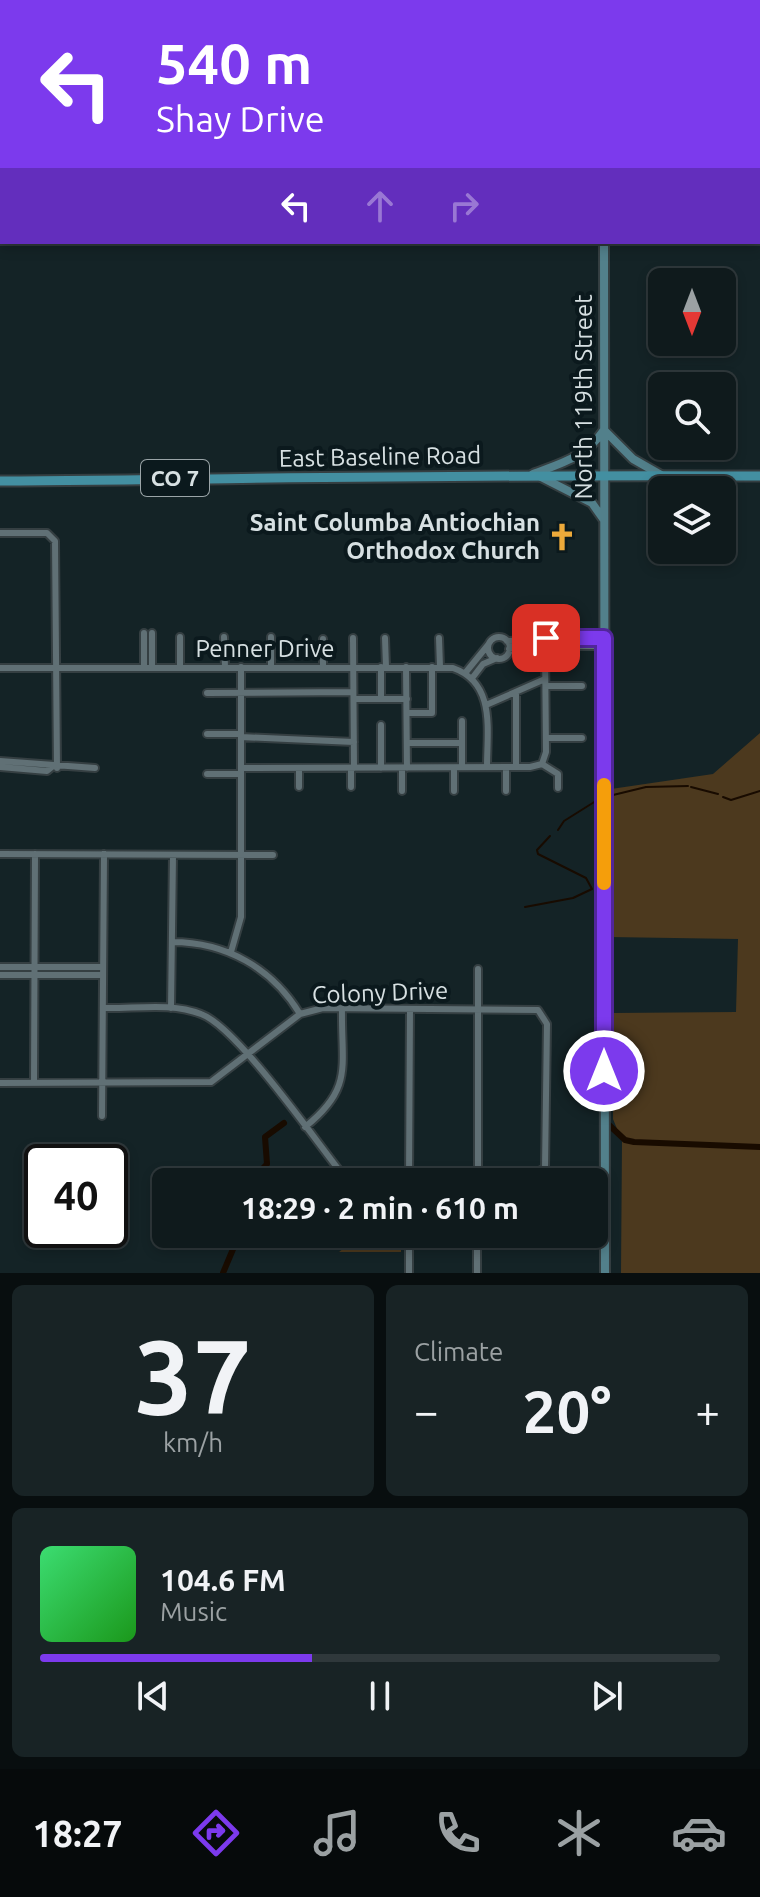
<!DOCTYPE html>
<meta charset="utf-8">
<style>
:root{--surface:#0f1a1c;--page:#182325;--text:#f1f3f6;--muted:#9ba1a3;--line:#2f383b;--accent:#7c3aed}
body{margin:0;font-family:Ubuntu,sans-serif;background:var(--page);color:var(--text);height:100vh;display:flex;flex-direction:column;font-size:30px;white-space:nowrap}
*{box-sizing:border-box;margin:0}
p{font-size:26px;color:var(--muted)}
.icon{flex:none;width:44px;height:44px;fill:none;stroke:currentColor;stroke-width:2;stroke-linecap:round;stroke-linejoin:round}
.map{position:relative;height:1273px;overflow:hidden}
.details{display:flex;flex-direction:column;gap:12px;padding:12px;background:#080e0f;flex:1}
.details>*{flex:none}
.guide{position:absolute;left:0px;top:0px;width:760px;height:244px;box-shadow:0 4px 12px #0003,0 0 0 2px var(--line);background:#7c3aed;color:#fff;overflow:hidden}
.needle{width:52px;rotate:180deg}
.tools{position:absolute;left:648px;top:268px;display:grid;gap:16px}
.tools a{display:grid;place-items:center;width:88px;height:88px;border-radius:12px;background:var(--surface);box-shadow:0 4px 12px #0003,0 0 0 2px var(--line);font-size:40px}
.speed{position:absolute;left:24px;top:1144px;display:flex;gap:16px;font-size:40px;font-weight:700;text-align:center}
.speed>*{display:grid;place-content:center;width:104px;height:104px;border-radius:50%;background:var(--surface);box-shadow:0 4px 12px #0003,0 0 0 2px var(--line);line-height:1}
.speed .limit{border:4px solid #111;border-radius:12px;background:#fff;color:#111}
.pin{position:absolute;display:grid;place-items:center;width:68px;height:68px;color:#fff;margin:-34px;border-radius:16px;box-shadow:0 4px 12px #0006}
.me{position:absolute;width:88px;margin:-44px;rotate:0deg;stroke-linejoin:round;filter:drop-shadow(0 0 6px #0008)}
.turn{display:flex;align-items:center;gap:28px;height:168px;padding:0 24px;font-size:36px}
.turn .icon{width:104px;height:104px;stroke-width:2.5}
.turn b{display:block;font-size:56px;line-height:68px}
.lanes{display:flex;align-items:center;height:76px;padding:0 24px;background:#0003;justify-content:center;gap:40px;direction:ltr}
.lanes .off{opacity:.35}
.big{font-size:60px;font-weight:600;line-height:1.1}
.details .tile{flex:1;display:flex;flex-direction:column;justify-content:center;gap:12px;min-width:0;padding:0 28px;border-radius:12px;background:var(--page)}
.details .dial{align-items:center;gap:0}
.dial b{font-size:104px;line-height:1}
.song{display:flex;align-items:center;gap:24px}
.cover{width:96px;height:96px;border-radius:12px;background:linear-gradient(135deg,hsl(140 70% 55%),hsl(120 70% 35%))}
.played{height:8px;border-radius:4px;background:linear-gradient(90deg,var(--accent) 40%,var(--line) 40%)}
.keys{display:flex;justify-content:space-around;direction:ltr}
.heat{display:flex;justify-content:space-between;align-items:center;font-size:44px;direction:ltr}
.details .tiles{flex:1;display:grid;gap:12px;grid-template-columns:1fr 1fr}
.tile:last-child{grid-column:span 2}
.trip{position:absolute;left:152px;top:1168px;width:456px;height:80px;border-radius:12px;background:var(--surface);box-shadow:0 4px 12px #0003,0 0 0 2px var(--line);font-weight:600;line-height:80px;text-align:center}
.menu{display:flex;height:128px;justify-content:space-around;align-items:center;background:#060a0b;color:var(--muted)}
.menu .icon{width:56px;height:56px}
.menu .active{color:var(--accent)}
.menu b{font-size:36px;color:var(--text)}
.map>svg:first-child{display:block}
.green{fill:#4c391e}
.lines{fill:none;stroke-linecap:round;stroke-linejoin:round}
.stream{stroke:#180b00;stroke-width:2}
.canal{stroke:#180b00;stroke-width:6}
.street-casing{stroke:#353f42;stroke-width:10}
.secondary-casing{stroke:#353f42;stroke-width:12}
.primary-casing{stroke:#353f42;stroke-width:13}
.street{stroke:#607075;stroke-width:6}
.secondary{stroke:#52808b;stroke-width:8}
.primary{stroke:#438fa1;stroke-width:9}
.route-casing{stroke:#51269a;stroke-width:20}
.route{stroke:#7c3aed;stroke-width:14}
.slow{stroke:#f59e0b;stroke-width:14}
.labels{text-anchor:middle;stroke-width:8;stroke-linejoin:round;paint-order:stroke}
.shield{fill:#0b191d;stroke:#9aa4a7;stroke-width:2}
.shield-label{font-size:22px;font-weight:bold;fill:#d7e0e2}
.street-label{font-size:24px;fill:#d7e0e2;stroke:#0b191d}
.poi-label{font-size:24px;font-weight:bold;fill:#d7e0e2;stroke:#0b191d;text-anchor:end}
</style>
<div class="map">
<svg width="760" height="1273" viewBox="0 0 760 1273">
<rect width="100%" height="100%" fill="#142326"/>
<path class="green" d="M 760,733 L 760,1273 L 621,1273 L 622,1141 L 613,1119 L 614,1013 L 736,1012 L 738,939 L 609,937 L 607,829 L 611,789 L 713,774 Z
M 361,1234 L 401,1234 L 401,1252 L 339,1252 Z"/>
<g class="lines">
<path class="stream" d="M 691,787 L 718,794
M 609,796 L 646,787 L 688,786
M 723,797 L 731,800 L 760,791
M 558,830 L 564,821 L 599,799
M 525,907 L 573,898 L 592,889 L 586,878 L 538,854 L 537,850 L 550,836"/>
<path class="canal" d="M 609,1125 L 625,1140 L 634,1142 L 760,1147
M 250,1182 L 267,1164 L 265,1137 L 284,1123
M 223,1273 L 236,1242 L 236,1234"/>
<defs>
<path id="street" d="M 0,533 L 47,533 L 55,541 L 57,768
M 144,633 L 144,667
M 152,633 L 152,667
M 180,637 L 180,667
M 224,637 L 225,667
M 271,637 L 271,667
M488 648a11 11 0 1 1 22 0a11 11 0 1 1-22 0Z
M 353,638 L 354,768
M 385,638 L 386,667
M 439,638 L 440,667
M 323,639 L 323,667
M 507,641 L 604,638
M 509,649 L 521,646 L 604,646
M 381,667 L 381,699
M 406,667 L 407,768
M 0,668 L 453,668 C 496,683 487,730 487,767
M 466,672 L 488,645
M 473,677 L 483,664 L 497,658
M 546,686 L 582,686
M 516,692 L 516,767
M 207,693 L 353,692
M 354,699 L 407,699
M 486,705 L 545,679
M 407,713 L 432,713 L 432,667
M 462,721 L 462,767
M 381,725 L 381,768
M 207,734 L 241,734
M 241,737 L 354,742
M 546,738 L 582,738
M 407,743 L 462,743
M 0,761 L 95,768
M 542,764 L 546,752 L 545,646
M 542,764 L 558,774 L 558,788
M 0,767 L 47,771 L 52,767
M 506,767 L 506,791
M 241,768 L 530,767 L 542,764
M 299,768 L 299,787
M 351,768 L 351,787
M 402,768 L 402,791
M 454,768 L 454,791
M 207,774 L 241,774
M 0,854 L 273,855
M 172,942 C 226,942 272,968 300,1014
M 231,952 L 241,917 L 241,667
M 0,967 L 103,967
M 0,975 L 103,975
M 103,1008 C 134,1009 171,1002 201,1014 C 237,1027 315,1140 343,1175 L 353,1182
M 171,1008 L 173,855
M 0,1083 L 211,1082 L 300,1014 L 323,1008 L 538,1010 L 547,1024 L 545,1168 L 532,1175 L 478,1175
M 34,1083 L 35,854
M 102,1116 L 104,854
M 305,1127 C 354,1088 341,1066 342,1009
M 409,1182 L 410,1009
M 478,1182 L 478,969
M 409,1236 L 594,1234
M 409,1273 L 409,1234
M 477,1273 L 477,1234"/>
<path id="secondary" d="M 462,0 L 463,2
M 604,242 L 605,1273
M 533,474 C 562,463 586,457 604,430 L 633,459 L 661,475
M 541,477 L 592,503 L 604,520"/>
<path id="primary" d="M 0,481 C 253,479 507,474 760,476"/>
</defs>
<use href="#street" class="street-casing"/>
<use href="#secondary" class="secondary-casing"/>
<use href="#primary" class="primary-casing"/>
<use href="#street" class="street"/>
<use href="#secondary" class="secondary"/>
<use href="#primary" class="primary"/>
</g>
<g class="lines">
<defs>
<path id="route" d="M 546,638 L 604,638 L 604,1071"/>
</defs>
<use href="#route" class="route-casing"/>
<use href="#route" class="route"/>
<path class="slow" d="M 604,883 L 604,785"/>
</g>
<defs>
<symbol id="church-bare" viewBox="-9 -9 18 18"><path d="M-1.2-6h2.4v3.5h3.3v2.4h-3.3V6h-2.4V-.1h-3.3v-2.4h3.3Z" fill="#eca93a" stroke="#0b191d" stroke-width="2.5" paint-order="stroke"/></symbol>
</defs>
<g fill-rule="evenodd">
<use href="#church-bare" x="542" y="517" width="40" height="40"/>
</g>
<g class="labels">
<rect class="shield" x="141" y="460" width="68" height="36" rx="6"/>
<g class="shield-label">
<text x="175" y="486">CO 7</text>
</g>
<g class="street-label">
<text transform="translate(584 397) rotate(-90)" y="8">North 119th Street</text>
<text transform="translate(380 457) rotate(-1)" y="8">East Baseline Road</text>
<text x="265" y="657">Penner Drive</text>
<text transform="translate(380 993) rotate(-2)" y="8">Colony Drive</text>
</g>
<g class="poi-label">
<text x="540" y="531">Saint Columba Antiochian<tspan x="540" dy="28">Orthodox Church</tspan></text>
</g>
</g>
</svg>
<div class="tools">
<a><svg class="needle" viewBox="-14 -14 28 28"><path d="M0-13l5 13h-10z" fill="#e53935"/><path d="M0 13l5-13h-10z" fill="#9ba1a3"/></svg></a>
<a><svg class="icon" aria-label="search" viewBox="0 0 24 24"><circle cx="10" cy="10" r="6"/><path d="M15 15l6 6"/></svg></a>
<a><svg class="icon" aria-label="layers" viewBox="0 0 24 24"><path d="M12 4l9 5-9 5-9-5zM3 14l9 5 9-5"/></svg></a>
</div>
<div class="speed"><div class="limit">40</div></div>
<div class="pin" style="left:546px;top:638px;background:#d93025"><svg class="icon" aria-label="arrive" viewBox="0 0 24 24"><path d="M6 21V4h12l-3 4 3 4H6"/></svg></div>
<svg class="me" style="left:604px;top:1071px" viewBox="-20 -20 40 40"><circle r="17" fill="#7c3aed" stroke="#fff" stroke-width="3"/><path d="M0-11L8 9 0 5-8 9z" fill="#fff"/></svg>
<div class="trip">18:29 · 2 min · 610 m</div>
<div class="guide">
<div class="turn"><svg class="icon" aria-label="left" viewBox="0 0 24 24"><path d="M17 20v-9H6M10 6l-5 5 5 5"/></svg><div><b>540 m</b>Shay Drive</div></div>
<div class="lanes"><svg class="icon" aria-label="left" viewBox="0 0 24 24"><path d="M17 20v-9H6M10 6l-5 5 5 5"/></svg><svg class="icon off" aria-label="ahead" viewBox="0 0 24 24"><path d="M12 20V5M6 11l6-6 6 6"/></svg><svg class="icon off" aria-label="right" viewBox="0 0 24 24"><path d="M7 20v-9h11M14 6l5 5-5 5"/></svg></div>
</div>
</div>
<section class="details">
<div class="tiles">
<div class="tile dial"><b>37</b><p>km/h</p></div>
<div class="tile"><p>Climate</p>
<div class="heat"><a>−</a><b class="big">20°</b><a>+</a></div>
</div>
<div class="tile">
<div class="song"><i class="cover"></i><div><b>104.6 FM</b><p>Music</p></div></div>
<div class="played"></div>
<div class="keys"><svg class="icon" aria-label="previous" viewBox="0 0 24 24"><path d="M18 5L8 12l10 7zM5 5v14"/></svg><svg class="icon" aria-label="pause" viewBox="0 0 24 24"><path d="M8 5v14M16 5v14"/></svg><svg class="icon" aria-label="next" viewBox="0 0 24 24"><path d="M6 5l10 7-10 7zM19 5v14"/></svg></div>
</div>
</div>
</section>
<nav class="menu">
<b>18:27</b>
<svg class="icon active" aria-label="directions" viewBox="0 0 24 24"><path d="M12 3l9 9-9 9-9-9zM9 14v-3h6M13 9l2 2-2 2"/></svg>
<svg class="icon" aria-label="music" viewBox="0 0 24 24"><path d="M9 18V5l10-2v13"/><circle cx="6" cy="18" r="3"/><circle cx="16" cy="16" r="3"/></svg>
<svg class="icon" aria-label="phone" viewBox="0 0 24 24"><path d="M5 4h4l2 5-3 2q2 4 5 5l2-3 5 2v4C11 20 4 13 5 4z"/></svg>
<svg class="icon" aria-label="climate" viewBox="0 0 24 24"><path d="M12 3v18M4 7l16 10M4 17L20 7"/></svg>
<svg class="icon" aria-label="car" viewBox="0 0 24 24"><path d="M5 17H2v-5l4-1 3-4h7l3 4 3 1v5h-3M9 17h6M6 11h13"/><circle cx="7" cy="17" r="2"/><circle cx="17" cy="17" r="2"/></svg>
</nav>
